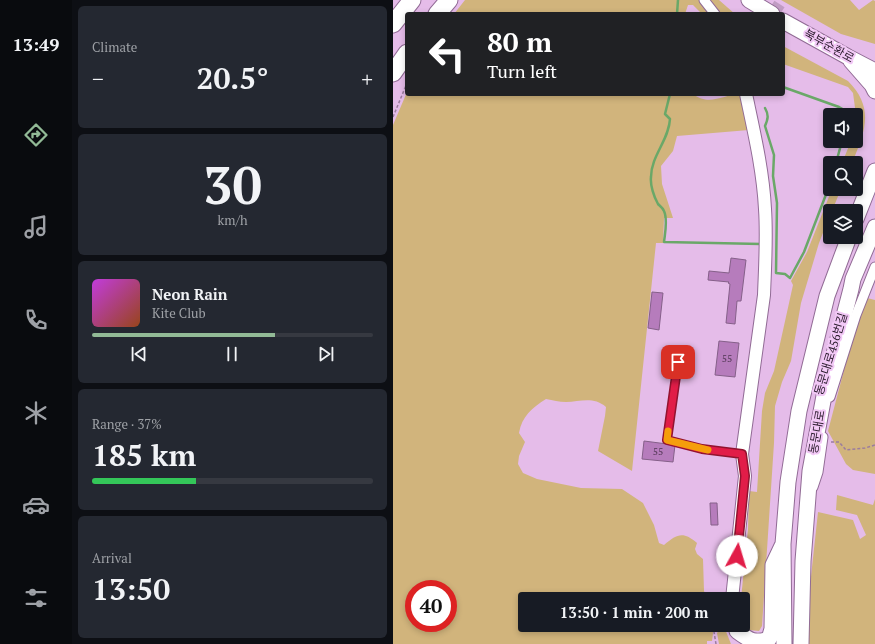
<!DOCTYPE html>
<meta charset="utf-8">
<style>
:root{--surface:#171b24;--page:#242831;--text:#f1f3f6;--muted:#9ea1a6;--line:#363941;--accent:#92ba96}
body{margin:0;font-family:"PT Serif","Noto Sans KR",serif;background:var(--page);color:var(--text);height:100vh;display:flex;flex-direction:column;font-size:15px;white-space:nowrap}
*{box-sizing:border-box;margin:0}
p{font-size:13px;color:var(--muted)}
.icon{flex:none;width:22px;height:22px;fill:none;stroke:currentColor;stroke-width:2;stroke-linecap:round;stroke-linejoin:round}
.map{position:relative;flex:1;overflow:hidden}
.details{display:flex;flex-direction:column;gap:6px;padding:6px;background:#0d0f14;width:321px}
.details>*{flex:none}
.banner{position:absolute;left:12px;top:12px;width:380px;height:84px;border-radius:4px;box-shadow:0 2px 6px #0003;background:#202124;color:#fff;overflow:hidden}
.fabs{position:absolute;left:430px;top:108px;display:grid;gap:8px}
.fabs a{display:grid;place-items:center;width:40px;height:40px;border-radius:4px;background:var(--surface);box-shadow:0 2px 6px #0003;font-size:20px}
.speed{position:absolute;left:12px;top:580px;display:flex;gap:8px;font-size:20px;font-weight:700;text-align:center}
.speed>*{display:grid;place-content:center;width:52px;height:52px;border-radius:50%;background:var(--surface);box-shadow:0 2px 6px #0003;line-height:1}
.speed .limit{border:6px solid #d22;background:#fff;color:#111}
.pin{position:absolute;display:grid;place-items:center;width:34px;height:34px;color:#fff;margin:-17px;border-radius:8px;box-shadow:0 2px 6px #0006}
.me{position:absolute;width:44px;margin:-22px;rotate:6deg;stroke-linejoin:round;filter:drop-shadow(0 0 3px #0008)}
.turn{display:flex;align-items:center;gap:14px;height:84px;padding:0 16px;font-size:18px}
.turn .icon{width:52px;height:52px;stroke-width:2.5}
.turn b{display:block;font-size:28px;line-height:34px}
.big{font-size:30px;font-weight:700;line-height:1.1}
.details .tile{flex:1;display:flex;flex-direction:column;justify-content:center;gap:6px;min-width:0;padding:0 14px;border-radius:6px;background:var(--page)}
.details .dial{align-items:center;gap:0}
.dial b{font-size:52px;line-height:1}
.song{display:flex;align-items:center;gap:12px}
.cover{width:48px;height:48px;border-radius:6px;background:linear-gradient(135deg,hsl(290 70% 55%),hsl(20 70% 35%))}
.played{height:4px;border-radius:2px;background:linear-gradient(90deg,var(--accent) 65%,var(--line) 65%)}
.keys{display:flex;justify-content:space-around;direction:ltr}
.heat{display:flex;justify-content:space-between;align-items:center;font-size:22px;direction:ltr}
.charge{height:6px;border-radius:3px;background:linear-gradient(90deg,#34c759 37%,var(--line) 0)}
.trip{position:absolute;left:125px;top:592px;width:232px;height:40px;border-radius:4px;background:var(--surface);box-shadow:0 2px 6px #0003;font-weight:700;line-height:40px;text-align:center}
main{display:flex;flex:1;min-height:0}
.menu{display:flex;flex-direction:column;width:72px;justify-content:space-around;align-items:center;background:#090b0e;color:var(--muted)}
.menu .icon{width:28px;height:28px}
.menu .selected{color:var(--accent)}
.menu b{font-size:18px;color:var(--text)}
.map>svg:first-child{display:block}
.green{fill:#d1b47c;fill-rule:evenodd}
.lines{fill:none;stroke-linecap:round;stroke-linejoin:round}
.stream{stroke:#6aa868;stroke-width:2.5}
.building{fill:#b67cbc;stroke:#856089}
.tertiary-tunnel{stroke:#c09cc3;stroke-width:12;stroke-dasharray:12 6;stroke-linecap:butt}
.service-casing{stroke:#916b95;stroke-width:6}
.minor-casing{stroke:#916b95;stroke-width:11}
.tertiary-casing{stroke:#916b95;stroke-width:14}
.primary-casing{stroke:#916b95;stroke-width:17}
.motorway-casing{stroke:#916b95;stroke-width:19}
.path{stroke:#9b7c9e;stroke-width:1.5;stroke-dasharray:3 2;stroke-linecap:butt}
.service{stroke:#fff;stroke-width:4.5}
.minor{stroke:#fff;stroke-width:9}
.tertiary{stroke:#fff;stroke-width:12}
.primary{stroke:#fff;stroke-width:15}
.motorway{stroke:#fff;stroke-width:17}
.route-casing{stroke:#92132f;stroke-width:10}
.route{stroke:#e11d48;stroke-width:7}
.slow{stroke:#f59e0b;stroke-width:7}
.labels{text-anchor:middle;stroke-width:4;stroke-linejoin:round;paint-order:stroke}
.number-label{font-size:10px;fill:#4e3451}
.street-label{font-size:12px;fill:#2b1c2d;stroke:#f2c8f6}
</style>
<main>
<nav class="menu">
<b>13:49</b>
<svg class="icon selected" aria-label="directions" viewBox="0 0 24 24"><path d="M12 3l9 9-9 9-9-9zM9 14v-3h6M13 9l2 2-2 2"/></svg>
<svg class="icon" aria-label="music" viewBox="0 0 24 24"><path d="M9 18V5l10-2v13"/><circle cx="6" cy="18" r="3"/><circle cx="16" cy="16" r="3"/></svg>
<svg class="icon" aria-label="phone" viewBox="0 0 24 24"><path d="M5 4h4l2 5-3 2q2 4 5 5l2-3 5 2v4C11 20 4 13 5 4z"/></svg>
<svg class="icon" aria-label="climate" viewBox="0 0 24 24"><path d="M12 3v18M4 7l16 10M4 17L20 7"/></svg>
<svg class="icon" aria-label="car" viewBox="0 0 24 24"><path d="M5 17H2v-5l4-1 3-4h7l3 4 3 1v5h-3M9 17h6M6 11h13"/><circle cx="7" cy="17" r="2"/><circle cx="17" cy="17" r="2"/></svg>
<svg class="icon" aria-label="filters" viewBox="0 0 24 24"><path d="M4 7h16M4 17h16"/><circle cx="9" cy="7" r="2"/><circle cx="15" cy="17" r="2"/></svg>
</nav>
<section class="details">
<div class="tile"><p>Climate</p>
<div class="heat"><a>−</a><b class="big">20.5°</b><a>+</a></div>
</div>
<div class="tile dial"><b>30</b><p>km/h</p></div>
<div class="tile">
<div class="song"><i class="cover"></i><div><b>Neon Rain</b><p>Kite Club</p></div></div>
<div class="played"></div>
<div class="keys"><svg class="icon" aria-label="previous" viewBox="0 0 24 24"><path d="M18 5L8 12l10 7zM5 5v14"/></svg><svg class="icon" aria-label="pause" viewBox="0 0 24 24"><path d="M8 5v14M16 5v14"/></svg><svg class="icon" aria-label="next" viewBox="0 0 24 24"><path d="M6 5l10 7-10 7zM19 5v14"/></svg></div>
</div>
<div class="tile"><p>Range · 37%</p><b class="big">185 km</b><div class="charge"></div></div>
<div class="tile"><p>Arrival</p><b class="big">13:50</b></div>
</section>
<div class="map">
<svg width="482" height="644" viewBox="0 0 482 644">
<rect width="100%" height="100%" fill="#e5bce9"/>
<path class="green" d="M 72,0 L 307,0 L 317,14 L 309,14 L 300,5 L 295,5 L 292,14 L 61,14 Z
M 315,0 L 326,0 L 342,14 L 325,14 Z
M 388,0 L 457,0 L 466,10 L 480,0 L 482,1 L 482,44 L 448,34 Z
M 390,46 L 455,81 C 482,108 472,132 459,163 L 449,163 L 458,141 L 463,141 L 463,115 L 460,93 L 455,87 L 390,64 Z
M 14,92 L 14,94 L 300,94 C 317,107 330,94 348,94 L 356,130 L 284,136 L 280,151 L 268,166 L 269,184 L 280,218 L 271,218 L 270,243 L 263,243 L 239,471 L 205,451 L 212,416 L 213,407 C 200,396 187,402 173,402 C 166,402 160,400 153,399 C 139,408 129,416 126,433 L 132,442 L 126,456 L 125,464 L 130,473 L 144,479 L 188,488 L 229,489 L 250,503 L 261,525 L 266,543 L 271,545 C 284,534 290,531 304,543 L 302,549 L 304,554 L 310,559 L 311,591 L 314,599 L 132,599 L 132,625 L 321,625 L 319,641 L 314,641 L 314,644 L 0,644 L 0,125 ZM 21,589 L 55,589 L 55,623 L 21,623 Z
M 439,189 L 448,189 L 439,211 L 437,211 L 437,215 L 426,243 L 408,303 L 398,361 L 389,382 L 382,406 L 381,443 L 369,626 L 366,631 L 356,630 L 350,625 L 350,599 L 348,599 L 355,529 L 356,491 L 364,492 L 369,411 L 372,393 L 381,371 L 400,285 L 398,281 L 414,252 Z
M 474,298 L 482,300 L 482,474 L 460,470 L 453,464 L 435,431 L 456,351 Z
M 444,495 L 480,505 L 482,499 L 482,644 L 416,644 L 414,631 L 415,604 L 425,512 L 460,520 L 467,539 L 473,535 L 464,515 L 443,510 Z
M 329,627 L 332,629 L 338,644 L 326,644 L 324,633 Z"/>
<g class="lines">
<path class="stream" d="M 284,14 L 285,0
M 390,87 L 446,107 L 453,111 L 454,115
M 277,94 L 272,114 L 277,119 C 276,140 258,156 258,177 C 257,185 261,197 265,204 C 267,206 270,208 271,211 C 275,220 272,233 271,242 L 368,244
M 372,108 C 376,115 375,119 372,126 L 381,155 L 380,176 L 384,203 L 383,273 L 392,274 L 397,278 L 411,252 L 437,184
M 443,163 L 449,141"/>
</g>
<path class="building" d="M 338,258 L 353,260 L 348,301 L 344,301 L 342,324 L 333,323 L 337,284 L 335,283 L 336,282 L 315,280 L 316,271 L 336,273 Z
M 259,292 L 270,293 L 266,330 L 255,328 Z
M 326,341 L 346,343 L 342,377 L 322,375 Z
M 251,441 L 282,445 L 280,462 L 249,459 Z
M 317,503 L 324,503 L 325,525 L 318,525 Z"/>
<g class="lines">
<path class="tertiary-tunnel" d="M 380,14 L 389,0"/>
<defs>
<path id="service" d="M 285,362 L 274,439 L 309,449 L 348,453"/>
<path id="minor" d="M 311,0 L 322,14
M 437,397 L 463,315 L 482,267
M 420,487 L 425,472 L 430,437"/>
<path id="tertiary" d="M 339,599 L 352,476 L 349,454 L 371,295 C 372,267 374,237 372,209 C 370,170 361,132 353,94"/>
<path id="primary" d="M 356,0 L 379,14
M 390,21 L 455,57 L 482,71
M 458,61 L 479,85 L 482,91
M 463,219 L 482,171
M 344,631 C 356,640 361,644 376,639 L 379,629 L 380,565 L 389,546
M 391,644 L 390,544 L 395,482 L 406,411 L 434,296 L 456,237
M 408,644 L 410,561 L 417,471 L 433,385 L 458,289 L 460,279 L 482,227"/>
<path id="motorway" d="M 44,14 L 56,0
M 0,24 L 19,0
M 0,73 L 14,53"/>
</defs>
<use href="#service" class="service-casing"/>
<use href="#minor" class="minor-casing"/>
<use href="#tertiary" class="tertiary-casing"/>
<use href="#primary" class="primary-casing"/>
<use href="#motorway" class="motorway-casing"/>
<path class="path" d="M 0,117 L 14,83
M 438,442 L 446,442 L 453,450 L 472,448 L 482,445
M 323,644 L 321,632 L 326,625"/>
<use href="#service" class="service"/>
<use href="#minor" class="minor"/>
<use href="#tertiary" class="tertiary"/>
<use href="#primary" class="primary"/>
<use href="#motorway" class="motorway"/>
</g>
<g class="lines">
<defs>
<path id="route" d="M 285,362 L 274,440 L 309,449 L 349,454 L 352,476 L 344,556"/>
</defs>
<use href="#route" class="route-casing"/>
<use href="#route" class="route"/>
<path class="slow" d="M 275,431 L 274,440 L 315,450"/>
</g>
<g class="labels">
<g class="number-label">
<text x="334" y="362">55</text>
<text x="265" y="455">55</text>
</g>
<g class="street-label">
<text transform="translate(436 46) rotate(29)" y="4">북부순환로</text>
<text transform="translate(438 354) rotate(-73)" y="4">동문대로456번길</text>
<text transform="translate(424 432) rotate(-80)" y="4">동문대로</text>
</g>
</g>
</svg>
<div class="fabs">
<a><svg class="icon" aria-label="sound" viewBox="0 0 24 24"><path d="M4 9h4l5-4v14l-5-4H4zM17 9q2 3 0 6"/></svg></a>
<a><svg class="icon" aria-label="search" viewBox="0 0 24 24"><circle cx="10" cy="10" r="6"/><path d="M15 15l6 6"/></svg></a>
<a><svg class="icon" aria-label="layers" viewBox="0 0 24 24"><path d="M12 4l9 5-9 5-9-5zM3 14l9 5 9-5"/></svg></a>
</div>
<div class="speed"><div class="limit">40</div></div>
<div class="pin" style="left:285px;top:362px;background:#d93025"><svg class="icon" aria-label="arrive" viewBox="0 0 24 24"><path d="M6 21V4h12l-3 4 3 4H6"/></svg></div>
<svg class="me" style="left:344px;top:556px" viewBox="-20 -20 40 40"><circle r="19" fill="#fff"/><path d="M0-13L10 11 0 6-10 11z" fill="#e11d48"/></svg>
<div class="trip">13:50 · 1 min · 200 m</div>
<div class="banner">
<div class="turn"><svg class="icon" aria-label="left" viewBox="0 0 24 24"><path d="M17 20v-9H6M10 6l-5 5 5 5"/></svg><div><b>80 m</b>Turn left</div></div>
</div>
</div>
</main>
